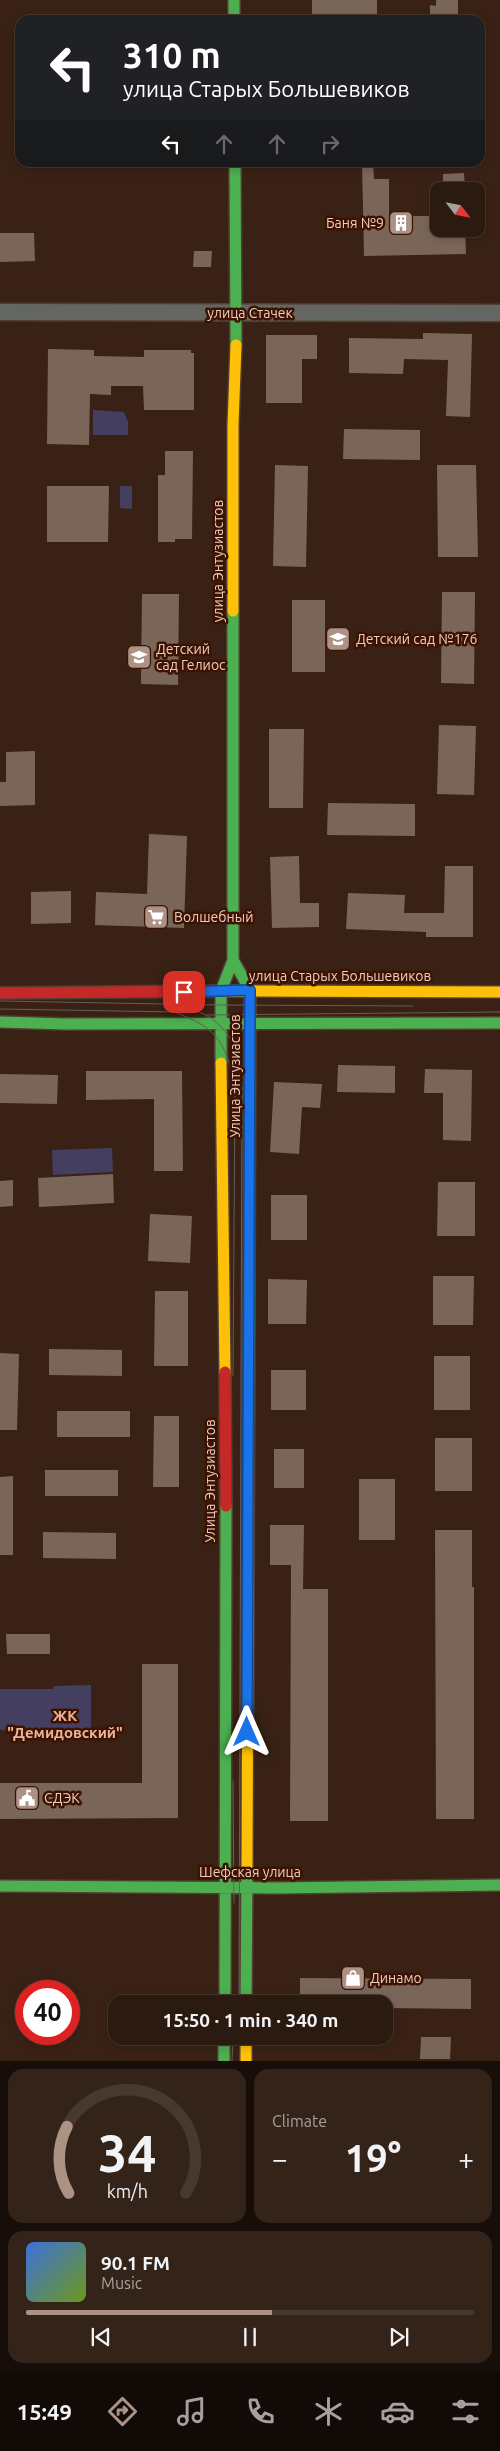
<!DOCTYPE html>
<meta charset="utf-8">
<style>
:root{--surface:#2b1a10;--page:#332319;--text:#f1f3f6;--muted:#a6a19f;--line:#473830;--accent:#ac9185}
body{margin:0;font-family:Ubuntu,sans-serif;background:var(--page);color:var(--text);height:100vh;display:flex;flex-direction:column;font-size:19px;white-space:nowrap}
*{box-sizing:border-box;margin:0}
p{font-size:16px;color:var(--muted)}
.icon{flex:none;width:28px;height:28px;fill:none;stroke:currentColor;stroke-width:2;stroke-linecap:round;stroke-linejoin:round}
.map{position:relative;height:2061px;overflow:hidden}
.side{display:flex;flex-direction:column;gap:8px;padding:8px;background:#180e09;flex:1}
.side>*{flex:none}
.top-card{position:absolute;left:15px;top:15px;width:470px;height:152px;border-radius:15px;box-shadow:0 2px 8px #0003,0 0 0 1px var(--line);background:#202124;color:#fff;overflow:hidden}
.needle{width:32px;rotate:122deg}
.tools{position:absolute;left:430px;top:182px;display:grid;gap:10px}
.tools a{display:grid;place-items:center;width:55px;height:55px;border-radius:10px;background:var(--surface);box-shadow:0 2px 8px #0003,0 0 0 1px var(--line);font-size:25px}
.speed{position:absolute;left:15px;top:1980px;display:flex;gap:10px;font-size:25px;font-weight:700;text-align:center}
.speed>*{display:grid;place-content:center;width:65px;height:65px;border-radius:50%;background:var(--surface);box-shadow:0 2px 8px #0003,0 0 0 1px var(--line);line-height:1}
.speed .limit{border:8px solid #d22;background:#fff;color:#111}
.pin{position:absolute;display:grid;place-items:center;width:42px;height:42px;color:#fff;margin:-21px;border-radius:10px;box-shadow:0 2px 8px #0006}
.me{position:absolute;width:55px;margin:-28px;rotate:0deg;stroke-linejoin:round;filter:drop-shadow(0 0 4px #0008)}
.turn{display:flex;align-items:center;gap:18px;height:105px;padding:0 25px;font-size:22px}
.turn .icon{width:65px;height:65px;stroke-width:2.5}
.turn b{display:block;font-size:35px;line-height:42px}
.lanes{display:flex;align-items:center;height:48px;padding:0 25px;background:#0003;justify-content:center;gap:25px;direction:ltr}
.lanes .off{opacity:.35}
.big{font-size:38px;font-weight:700;line-height:1.1}
.side .widget{flex:1;display:flex;flex-direction:column;justify-content:center;gap:8px;min-width:0;padding:0 18px;border-radius:15px;background:var(--page)}
.side .dial{align-items:center;gap:0}
.dial svg{height:130px;overflow:visible;fill:none;stroke:var(--line);stroke-width:7;stroke-linecap:round;text-anchor:middle}
.dial text{fill:var(--text);stroke:none}
.song{display:flex;align-items:center;gap:15px}
.cover{width:60px;height:60px;border-radius:8px;background:linear-gradient(135deg,hsl(220 70% 55%),hsl(80 70% 35%))}
.played{height:5px;border-radius:2px;background:linear-gradient(90deg,var(--accent) 55%,var(--line) 55%)}
.keys{display:flex;justify-content:space-around;direction:ltr}
.heat{display:flex;justify-content:space-between;align-items:center;font-size:28px;direction:ltr}
.side .tiles{flex:1;display:grid;gap:8px;grid-template-columns:1fr 1fr}
.widget:last-child{grid-column:span 2}
.trip{position:absolute;left:108px;top:1995px;width:285px;height:50px;border-radius:15px;background:var(--surface);box-shadow:0 2px 8px #0003,0 0 0 1px var(--line);font-weight:700;line-height:50px;text-align:center}
.tab-bar{display:flex;height:80px;justify-content:space-around;align-items:center;background:#110a06;color:var(--muted)}
.tab-bar .icon{width:35px;height:35px}
.tab-bar .active{color:var(--accent)}
.tab-bar b{font-size:22px;color:var(--text)}
.map>svg:first-child{display:block}
.green{fill:#443f61}
.building{fill:#7a6658}
.lines{fill:none;stroke-linecap:round;stroke-linejoin:round}
.street-casing{stroke:#533e33;stroke-width:19}
.fast-casing{stroke:#533e33;stroke-width:14}
.slow-casing{stroke:#533e33;stroke-width:14}
.jam-casing{stroke:#533e33;stroke-width:14}
.street{stroke:#636661;stroke-width:16}
.fast{stroke:#4caf50;stroke-width:11}
.slow{stroke:#ffc107;stroke-width:11}
.jam{stroke:#c62828;stroke-width:11}
.tram{stroke:#665f59;stroke-width:1}
.route-casing{stroke:#114b97;stroke-width:12}
.route{stroke:#1a73e8;stroke-width:9}
.labels{text-anchor:middle;stroke-width:5;stroke-linejoin:round;paint-order:stroke}
.poi-label{font-size:14px;fill:#eacdc1;stroke:#3d1200;text-anchor:start}
.street-label{font-size:14px;fill:#eacdc1;stroke:#3d1200}
.neighbourhood-label{font-size:15px;font-weight:bold;fill:#ebb39a;stroke:#3d1200}
</style>
<div class="map">
<svg width="500" height="2061" viewBox="0 0 500 2061">
<rect width="100%" height="100%" fill="#392215"/>
<path class="green" d="M 93,410 L 124,412 L 128,422 L 128,435 L 93,435 Z
M 120,486 L 132,486 L 132,509 L 120,508 Z
M 112,1148 L 113,1172 L 53,1175 L 52,1150 Z
M 91,1685 L 91,1729 L 0,1730 L 0,1689 L 53,1689 L 54,1686 Z"/>
<path class="building" d="M 312,0 L 377,0 L 377,20 L 312,20 Z
M 436,0 L 458,0 L 458,20 L 430,20 L 430,5 L 436,6 Z
M 362,162 L 373,162 L 374,179 L 389,179 L 389,216 L 439,216 L 439,229 L 465,229 L 466,254 L 364,256 Z
M 464,173 L 465,191 L 443,191 L 443,174 Z
M 0,233 L 34,233 L 35,261 L 0,262 Z
M 194,251 L 212,251 L 211,267 L 193,267 Z
M 423,333 L 472,334 L 470,417 L 446,416 L 448,360 L 404,359 L 403,374 L 349,373 L 349,338 L 423,339 Z
M 266,335 L 317,335 L 317,359 L 302,359 L 302,403 L 266,403 Z
M 48,349 L 94,350 L 94,356 L 144,357 L 144,350 L 191,350 L 191,353 L 194,353 L 194,410 L 144,410 L 143,386 L 111,386 L 111,395 L 90,394 L 89,445 L 47,444 Z
M 344,429 L 420,430 L 420,460 L 343,459 Z
M 165,451 L 193,451 L 192,539 L 175,539 L 175,542 L 158,542 L 158,475 L 165,475 Z
M 275,465 L 308,466 L 306,567 L 273,566 Z
M 437,465 L 476,465 L 478,557 L 438,557 Z
M 47,486 L 109,486 L 108,542 L 47,542 Z
M 442,592 L 475,592 L 474,684 L 441,683 Z
M 142,594 L 179,594 L 178,685 L 141,684 Z
M 292,600 L 325,600 L 325,672 L 292,672 Z
M 439,725 L 476,726 L 474,795 L 437,794 Z
M 269,729 L 304,729 L 303,808 L 269,808 Z
M 35,751 L 35,805 L 0,806 L 0,782 L 6,782 L 6,752 Z
M 328,803 L 415,804 L 415,836 L 327,835 Z
M 149,834 L 187,836 L 184,928 L 95,925 L 96,892 L 147,894 Z
M 299,856 L 300,903 L 319,903 L 319,927 L 272,928 L 270,857 Z
M 445,866 L 473,866 L 473,937 L 426,937 L 426,932 L 346,929 L 348,893 L 405,895 L 404,913 L 444,913 Z
M 71,891 L 71,923 L 31,924 L 31,892 Z
M 338,1065 L 395,1066 L 395,1093 L 337,1092 Z
M 425,1069 L 472,1070 L 471,1141 L 443,1140 L 443,1093 L 424,1093 Z
M 86,1071 L 182,1071 L 183,1171 L 154,1171 L 154,1099 L 86,1100 Z
M 0,1074 L 58,1075 L 57,1104 L 0,1103 Z
M 274,1082 L 322,1084 L 320,1108 L 302,1107 L 299,1154 L 270,1152 Z
M 113,1174 L 114,1203 L 39,1207 L 38,1178 Z
M 13,1180 L 13,1206 L 0,1207 L 0,1181 Z
M 438,1182 L 475,1182 L 475,1236 L 437,1236 Z
M 271,1195 L 307,1195 L 307,1240 L 271,1240 Z
M 150,1214 L 192,1216 L 190,1263 L 148,1261 Z
M 433,1276 L 474,1276 L 473,1325 L 433,1325 Z
M 268,1279 L 307,1280 L 306,1324 L 268,1324 Z
M 155,1291 L 188,1291 L 188,1366 L 154,1366 Z
M 49,1349 L 122,1350 L 122,1376 L 49,1375 Z
M 0,1353 L 19,1354 L 17,1430 L 0,1430 Z
M 434,1356 L 470,1356 L 470,1410 L 434,1410 Z
M 271,1370 L 306,1370 L 306,1410 L 271,1410 Z
M 57,1411 L 130,1411 L 130,1437 L 57,1437 Z
M 154,1416 L 179,1416 L 179,1487 L 153,1487 Z
M 435,1438 L 472,1438 L 472,1491 L 435,1491 Z
M 274,1449 L 304,1449 L 304,1488 L 274,1488 Z
M 45,1470 L 118,1470 L 118,1496 L 45,1496 Z
M 13,1476 L 13,1555 L 0,1555 L 0,1477 Z
M 359,1479 L 395,1479 L 395,1540 L 359,1540 Z
M 270,1525 L 304,1525 L 303,1589 L 328,1589 L 328,1821 L 290,1821 L 291,1565 L 270,1565 Z
M 435,1530 L 472,1530 L 472,1587 L 474,1587 L 474,1819 L 436,1819 Z
M 43,1532 L 116,1533 L 116,1559 L 43,1558 Z
M 6,1634 L 50,1634 L 50,1654 L 7,1654 Z
M 142,1664 L 178,1664 L 178,1818 L 0,1819 L 0,1783 L 142,1783 Z
M 300,1978 L 471,1979 L 471,2009 L 384,2008 L 384,2004 L 300,2004 Z
M 421,2037 L 451,2037 L 450,2059 L 420,2059 Z"/>
<g class="lines">
<defs>
<path id="street" d="M 0,312 L 500,313"/>
<path id="fast" d="M 234,0 L 234,20
M 235,162 L 236,345
M 233,960 L 250,990 L 248,1588
M 0,1022 L 65,1024 L 500,1023
M 221,1063 L 221,991 L 233,960 L 233,611
M 0,1886 L 274,1888 L 500,1885
M 225,2004 L 226,1506
M 246,2004 L 247,1872
M 224,2036 L 224,2061"/>
<path id="slow" d="M 233,611 L 233,425 L 236,345
M 226,991 L 500,992
M 221,1063 L 225,1372
M 247,1872 L 248,1588
M 246,2036 L 246,2061"/>
<path id="jam" d="M 0,993 L 226,991
M 225,1372 L 226,1506"/>
</defs>
<use href="#street" class="street-casing"/>
<use href="#fast" class="fast-casing"/>
<use href="#slow" class="slow-casing"/>
<use href="#jam" class="jam-casing"/>
<use href="#street" class="street"/>
<use href="#fast" class="fast"/>
<use href="#slow" class="slow"/>
<use href="#jam" class="jam"/>
<path class="tram" d="M 0,1001 L 220,1005 L 413,1006
M 177,1004 C 225,1017 237,1038 242,1086 L 239,2004
M 0,1009 L 177,1012
M 172,1011 C 217,1028 224,1039 235,1085 L 233,1376
M 207,1015 L 500,1012
M 233,1781 L 234,1903
M 232,2061 L 233,2036"/>
</g>
<g class="lines">
<defs>
<path id="route" d="M 184,992 L 250,990 L 247,1732"/>
</defs>
<use href="#route" class="route-casing"/>
<use href="#route" class="route"/>
</g>
<defs>
<symbol id="building-square" viewBox="-11 -11 22 22"><rect x="-9" y="-9" width="18" height="18" rx="4" fill="#ac9185" stroke="#3d1200"/><path d="M-4-6H4V6H1V3H-1V6H-4ZM-2.5-4.3h1.7v1.8h-1.7ZM.8-4.3h1.7v1.8H.8ZM-2.5-1h1.7V.8h-1.7ZM.8-1h1.7V.8H.8Z" fill="#fff"/></symbol>
<symbol id="school-square" viewBox="-11 -11 22 22"><rect x="-9" y="-9" width="18" height="18" rx="4" fill="#ac9185" stroke="#3d1200"/><path d="M0-5L7-2L0 1L-7-2ZM-4 1L0 2.5L4 1V4Q0 6-4 4Z" fill="#fff"/></symbol>
<symbol id="supermarket-square" viewBox="-11 -11 22 22"><rect x="-9" y="-9" width="18" height="18" rx="4" fill="#ac9185" stroke="#3d1200"/><path d="M-6-5.5h2.5l.6 2H6L4.5 2H-2.5L-4.4-4H-6ZM-1.5 3.2a1.3 1.3 0 1 0 .1 0ZM3 3.2a1.3 1.3 0 1 0 .1 0Z" fill="#fff"/></symbol>
<symbol id="civic-square" viewBox="-11 -11 22 22"><rect x="-9" y="-9" width="18" height="18" rx="4" fill="#ac9185" stroke="#3d1200"/><path d="M-.6-6.5H3V-4.5H.6V-3L4-1V1h2V6H-6V1h2V-1L-.6-3ZM-1.2 2.5V6h2.4V2.5Z" fill="#fff"/></symbol>
<symbol id="shop-square" viewBox="-11 -11 22 22"><rect x="-9" y="-9" width="18" height="18" rx="4" fill="#ac9185" stroke="#3d1200"/><path d="M-5-2.5h2.3a2.7 3.5 0 0 1 5.4 0H5L5.5 6h-11ZM-1.5-2.5h3a1.5 2.3 0 0 0-3 0Z" fill="#fff"/></symbol>
</defs>
<g fill-rule="evenodd">
<use href="#building-square" x="387" y="209" width="28" height="28"/>
<use href="#school-square" x="324" y="625" width="28" height="28"/>
<use href="#school-square" x="125" y="643" width="28" height="28"/>
<use href="#supermarket-square" x="142" y="903" width="28" height="28"/>
<use href="#civic-square" x="13" y="1784" width="28" height="28"/>
<use href="#shop-square" x="339" y="1964" width="28" height="28"/>
</g>
<g class="labels">
<g class="poi-label">
<text x="384" y="228" text-anchor="end">Баня №9</text>
<text x="356" y="644">Детский сад №176</text>
<text x="156" y="654">Детский<tspan x="156" dy="16">сад Гелиос</tspan></text>
<text x="174" y="922">Волшебный</text>
<text x="44" y="1803">СДЭК</text>
<text x="370" y="1983">Динамо</text>
</g>
<g class="street-label">
<text x="250" y="318">улица Стачек</text>
<text transform="translate(218 561) rotate(-90)" y="5">улица Энтузиастов</text>
<text x="340" y="981">улица Старых Большевиков</text>
<text transform="translate(235 1076) rotate(-90)" y="5">Улица Энтузиастов</text>
<text transform="translate(210 1481) rotate(-90)" y="5">Улица Энтузиастов</text>
<text x="250" y="1877">Шефская улица</text>
</g>
<g class="neighbourhood-label">
<text x="65" y="1721">ЖК<tspan x="65" dy="17">"Демидовский"</tspan></text>
</g>
</g>
</svg>
<div class="tools">
<a><svg class="needle" viewBox="-14 -14 28 28"><path d="M0-13l5 13h-10z" fill="#e53935"/><path d="M0 13l5-13h-10z" fill="#a6a19f"/></svg></a>
</div>
<div class="speed"><div class="limit">40</div></div>
<div class="pin" style="left:184px;top:992px;background:#d93025"><svg class="icon" aria-label="arrive" viewBox="0 0 24 24"><path d="M6 21V4h12l-3 4 3 4H6"/></svg></div>
<svg class="me" style="left:247px;top:1732px" viewBox="-20 -20 40 40"><path d="M0-17L14 15 0 8-14 15z" fill="#1a73e8" stroke="#fff" stroke-width="4"/></svg>
<div class="trip">15:50 · 1 min · 340 m</div>
<div class="top-card">
<div class="turn"><svg class="icon" aria-label="left" viewBox="0 0 24 24"><path d="M17 20v-9H6M10 6l-5 5 5 5"/></svg><div><b>310 m</b>улица Старых Большевиков</div></div>
<div class="lanes"><svg class="icon" aria-label="left" viewBox="0 0 24 24"><path d="M17 20v-9H6M10 6l-5 5 5 5"/></svg><svg class="icon off" aria-label="ahead" viewBox="0 0 24 24"><path d="M12 20V5M6 11l6-6 6 6"/></svg><svg class="icon off" aria-label="ahead" viewBox="0 0 24 24"><path d="M12 20V5M6 11l6-6 6 6"/></svg><svg class="icon off" aria-label="right" viewBox="0 0 24 24"><path d="M7 20v-9h11M14 6l5 5-5 5"/></svg></div>
</div>
</div>
<section class="side">
<div class="tiles">
<div class="widget dial"><svg viewBox="0 0 100 80">
<path d="M14 69A42 42 0 1 1 86 69"/>
<path d="M14 69A42 42 0 0 1 13 28" stroke="#ac9185"/>
<text x="50" y="56" font-size="32" font-weight="700">34</text>
<text x="50" y="72" font-size="11">km/h</text>
</svg></div>
<div class="widget"><p>Climate</p>
<div class="heat"><a>−</a><b class="big">19°</b><a>+</a></div>
</div>
<div class="widget">
<div class="song"><i class="cover"></i><div><b>90.1 FM</b><p>Music</p></div></div>
<div class="played"></div>
<div class="keys"><svg class="icon" aria-label="previous" viewBox="0 0 24 24"><path d="M18 5L8 12l10 7zM5 5v14"/></svg><svg class="icon" aria-label="pause" viewBox="0 0 24 24"><path d="M8 5v14M16 5v14"/></svg><svg class="icon" aria-label="next" viewBox="0 0 24 24"><path d="M6 5l10 7-10 7zM19 5v14"/></svg></div>
</div>
</div>
</section>
<nav class="tab-bar">
<b>15:49</b>
<svg class="icon active" aria-label="directions" viewBox="0 0 24 24"><path d="M12 3l9 9-9 9-9-9zM9 14v-3h6M13 9l2 2-2 2"/></svg>
<svg class="icon" aria-label="music" viewBox="0 0 24 24"><path d="M9 18V5l10-2v13"/><circle cx="6" cy="18" r="3"/><circle cx="16" cy="16" r="3"/></svg>
<svg class="icon" aria-label="phone" viewBox="0 0 24 24"><path d="M5 4h4l2 5-3 2q2 4 5 5l2-3 5 2v4C11 20 4 13 5 4z"/></svg>
<svg class="icon" aria-label="climate" viewBox="0 0 24 24"><path d="M12 3v18M4 7l16 10M4 17L20 7"/></svg>
<svg class="icon" aria-label="car" viewBox="0 0 24 24"><path d="M5 17H2v-5l4-1 3-4h7l3 4 3 1v5h-3M9 17h6M6 11h13"/><circle cx="7" cy="17" r="2"/><circle cx="17" cy="17" r="2"/></svg>
<svg class="icon" aria-label="filters" viewBox="0 0 24 24"><path d="M4 7h16M4 17h16"/><circle cx="9" cy="7" r="2"/><circle cx="15" cy="17" r="2"/></svg>
</nav>
